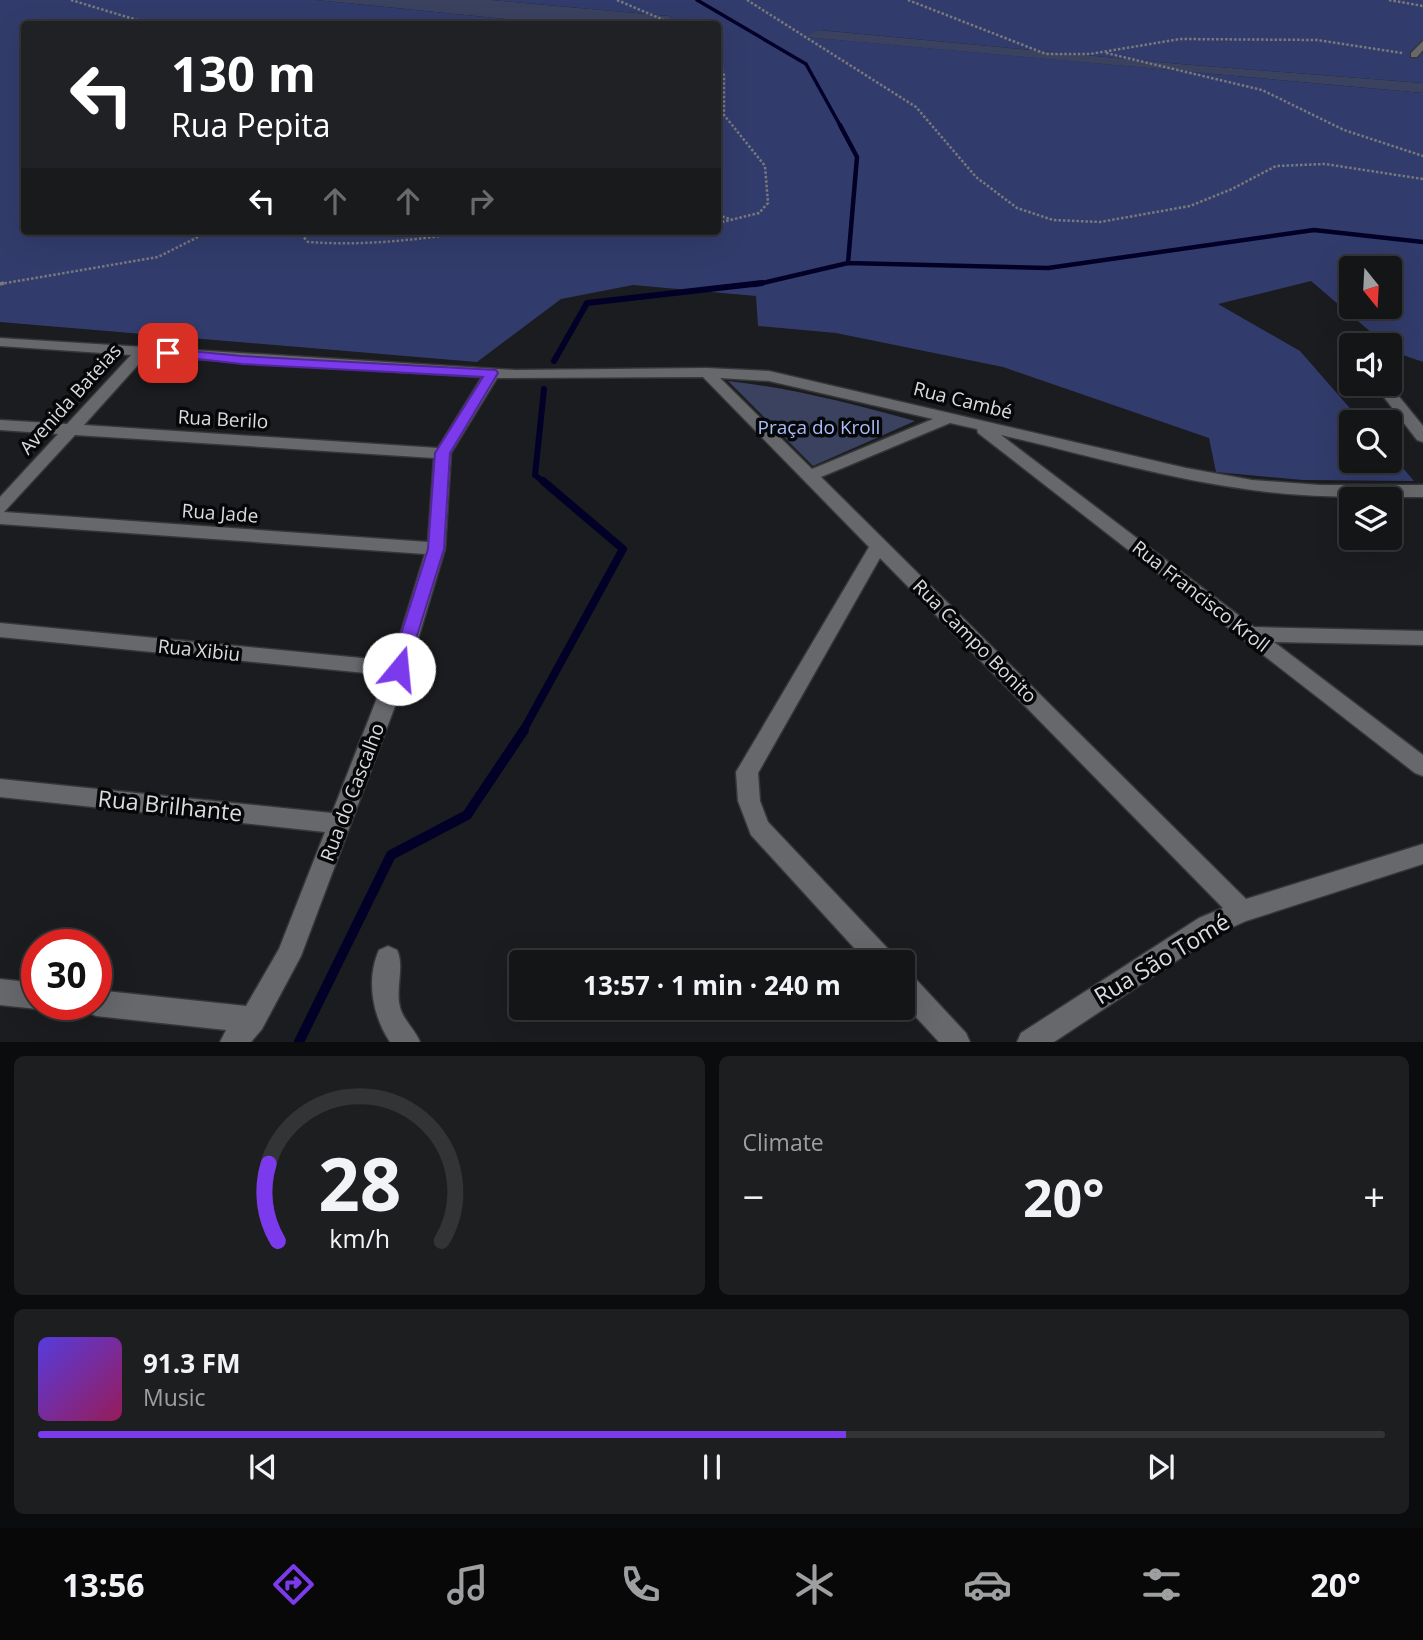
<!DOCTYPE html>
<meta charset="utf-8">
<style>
:root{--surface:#141517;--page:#1d1e20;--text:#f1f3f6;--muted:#9d9fa1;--line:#333436;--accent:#7c3aed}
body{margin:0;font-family:"Open Sans",sans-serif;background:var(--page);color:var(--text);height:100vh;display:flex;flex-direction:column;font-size:26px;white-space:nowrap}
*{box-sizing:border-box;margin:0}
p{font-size:23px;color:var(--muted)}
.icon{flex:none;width:38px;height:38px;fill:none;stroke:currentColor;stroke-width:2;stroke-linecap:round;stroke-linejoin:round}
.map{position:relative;height:1042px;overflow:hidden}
.drawer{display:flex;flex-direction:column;gap:14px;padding:14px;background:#0b0c0d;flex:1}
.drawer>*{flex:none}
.banner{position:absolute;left:21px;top:21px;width:700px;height:214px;border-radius:7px;box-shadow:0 7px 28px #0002,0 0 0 2px var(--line);background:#202124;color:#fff;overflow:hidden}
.needle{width:46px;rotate:162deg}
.fabs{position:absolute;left:1339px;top:256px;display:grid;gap:14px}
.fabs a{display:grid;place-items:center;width:63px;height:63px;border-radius:7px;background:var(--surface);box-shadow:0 7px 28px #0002,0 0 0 2px var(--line);font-size:35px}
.speed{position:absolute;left:21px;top:929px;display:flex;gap:14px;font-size:35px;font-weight:700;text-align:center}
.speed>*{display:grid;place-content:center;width:91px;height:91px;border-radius:50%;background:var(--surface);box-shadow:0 7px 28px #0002,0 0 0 2px var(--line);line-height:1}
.speed .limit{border:10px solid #d22;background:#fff;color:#111}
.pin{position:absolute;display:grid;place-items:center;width:60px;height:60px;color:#fff;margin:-30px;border-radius:14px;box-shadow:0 4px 10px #0006}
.me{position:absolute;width:77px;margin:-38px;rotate:17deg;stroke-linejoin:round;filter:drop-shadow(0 0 5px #0008)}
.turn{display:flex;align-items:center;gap:24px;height:147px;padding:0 35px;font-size:32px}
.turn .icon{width:91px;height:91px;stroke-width:2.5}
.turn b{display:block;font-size:49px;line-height:60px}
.lanes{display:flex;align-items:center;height:66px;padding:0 35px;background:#0003;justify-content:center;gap:35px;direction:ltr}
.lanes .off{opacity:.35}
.big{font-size:52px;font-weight:700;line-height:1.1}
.drawer .card{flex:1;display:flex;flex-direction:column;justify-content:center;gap:10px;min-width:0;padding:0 24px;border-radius:10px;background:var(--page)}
.drawer .dial{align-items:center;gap:0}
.dial svg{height:182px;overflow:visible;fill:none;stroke:var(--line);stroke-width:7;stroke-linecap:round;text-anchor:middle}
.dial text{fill:var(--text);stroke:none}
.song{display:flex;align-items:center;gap:21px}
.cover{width:84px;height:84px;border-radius:10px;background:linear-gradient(135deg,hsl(250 70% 55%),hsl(330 70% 35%))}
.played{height:7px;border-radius:4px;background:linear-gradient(90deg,var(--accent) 60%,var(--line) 60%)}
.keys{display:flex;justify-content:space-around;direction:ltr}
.heat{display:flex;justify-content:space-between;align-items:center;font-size:38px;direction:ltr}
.drawer .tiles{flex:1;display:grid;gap:14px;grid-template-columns:1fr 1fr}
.card:last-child{grid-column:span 2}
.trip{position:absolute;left:509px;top:950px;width:406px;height:70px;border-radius:7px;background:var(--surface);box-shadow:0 7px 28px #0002,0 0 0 2px var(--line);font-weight:700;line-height:70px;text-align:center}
.tab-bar{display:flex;height:112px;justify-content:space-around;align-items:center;background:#080809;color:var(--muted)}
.tab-bar .icon{width:49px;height:49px}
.tab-bar .on{color:var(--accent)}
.tab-bar b{font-size:32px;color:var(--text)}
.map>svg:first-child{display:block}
.green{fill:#3a4260}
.forest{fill:#323c6c;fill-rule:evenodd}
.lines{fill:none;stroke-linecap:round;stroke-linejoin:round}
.stream-far4{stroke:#030028;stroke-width:3.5}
.stream-far3{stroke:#030028;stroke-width:4.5}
.stream-far2{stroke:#030028;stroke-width:6}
.stream-far1{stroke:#030028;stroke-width:8}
.stream{stroke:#030028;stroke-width:10}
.minor-casing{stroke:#353638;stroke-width:3}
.path-far1{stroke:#79797c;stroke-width:2.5;stroke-dasharray:2.5 2;stroke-linecap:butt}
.path{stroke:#79797c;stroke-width:3.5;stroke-dasharray:4.5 2.5;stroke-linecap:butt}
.minor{fill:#67686c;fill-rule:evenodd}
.route{fill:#7c3aed;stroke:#51269a;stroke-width:2}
.labels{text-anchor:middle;stroke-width:7;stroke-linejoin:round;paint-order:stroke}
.street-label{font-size:19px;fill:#dcdcdf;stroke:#060708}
.park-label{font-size:19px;fill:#abbcfb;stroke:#060708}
.near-street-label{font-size:23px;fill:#dcdcdf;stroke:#060708}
</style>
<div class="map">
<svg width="1423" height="1042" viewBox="0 0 1423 1042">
<rect width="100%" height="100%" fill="#1b1c1f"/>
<path class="green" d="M 316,0 L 492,0 L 669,16 L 676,24 L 555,24 Z
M 819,30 L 1180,64 L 1423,83 L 1423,93 L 803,37 Z
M 728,381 C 792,388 853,404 915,421 L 813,466 Z"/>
<path class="forest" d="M 0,0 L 316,0 L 555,24 L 24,24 L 24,231 L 718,231 L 718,24 L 676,24 L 669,16 L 492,0 L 1423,0 L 1423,83 L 1180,64 L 820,30 L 805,37 L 1423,93 L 1423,362 L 1394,352 L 1390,345 L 1386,345 L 1311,281 L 1218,304 L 1300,351 L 1362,422 L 1351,422 L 1351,460 L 1390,460 L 1390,453 L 1414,481 L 1303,480 L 1216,472 L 1209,438 L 1003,367 L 836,333 L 758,326 L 756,296 L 633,285 L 561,299 L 477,362 L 0,322 ZM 1351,268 L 1390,268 L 1390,306 L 1351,306 Z"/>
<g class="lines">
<path class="stream-far4" d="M 697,0 L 806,64 L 841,127"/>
<path class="stream-far3" d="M 840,125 L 857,157 L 848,263
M 754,285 L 848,263 L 1048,268 L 1314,230 L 1423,242"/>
<path class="stream-far2" d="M 554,361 L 587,303 L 762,283
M 544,389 L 535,475 L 545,483"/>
<path class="stream-far1" d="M 523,731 L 623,549 L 543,481"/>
<path class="stream" d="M 299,1042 L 391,855 L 467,815 L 524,730"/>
<defs>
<path id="minor" d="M 1423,41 L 1423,50 L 1417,57 L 1411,57 L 1411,53 Z
M 0,338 L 515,370 L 706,368 L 769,371 L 1186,468 L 1252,480 L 1320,485 L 1423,485 L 1423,497 C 1366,497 1308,498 1252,490 C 1167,479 1084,454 1001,435 L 1254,627 L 1423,631 L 1423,645 L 1274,642 L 1423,755 L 1423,776 L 1415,773 L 978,433 L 977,429 L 950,423 L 821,477 L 1246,899 L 1423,844 L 1423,864 L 1246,921 L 1217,934 L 1054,1042 L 1017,1042 L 1021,1033 L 1199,918 L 1223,908 L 880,558 L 758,773 L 760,801 L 768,822 L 892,953 L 896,962 L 867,962 L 751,835 L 738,801 L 736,772 L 869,547 L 703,377 L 497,378 L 451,453 L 445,549 L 409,669 L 301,956 L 262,1029 L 251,1042 L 220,1042 L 226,1030 L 96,1016 L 87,1012 L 84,1004 L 96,1004 L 96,990 L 246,1006 L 279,949 L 325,832 L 0,797 L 0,779 L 332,813 L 386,675 L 0,637 L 0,623 L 392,661 L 425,554 L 0,524 L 0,497 L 58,434 L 0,430 L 0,420 L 67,424 L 131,355 L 0,346 ZM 146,356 L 482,377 L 438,448 L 84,425 ZM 720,378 L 769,381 L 933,419 L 812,469 ZM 75,435 L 434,458 L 428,542 L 4,512 Z
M 1373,383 L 1388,383 L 1423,426 L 1423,442 L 1417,440 Z
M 388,946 L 397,950 C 405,967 395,988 400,1007 C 403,1020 415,1029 420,1042 L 390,1042 C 372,1015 366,979 379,950 Z
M 903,972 L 912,975 L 966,1033 L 970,1042 L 939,1042 L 903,1003 Z
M 0,979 L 37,983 L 37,1004 L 46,1005 L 37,1009 L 0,1005 Z"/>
</defs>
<use href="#minor" class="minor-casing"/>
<path class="path-far1" d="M 71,0 L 150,24
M 617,0 L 673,24
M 747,0 L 916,107 L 976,177 L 1017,208 L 1053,220 L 1100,222 L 1190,206 L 1232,189 L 1276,166 L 1325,164 L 1423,179
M 908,0 L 1046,54 L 1090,54 L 1180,39 L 1317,40 L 1402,53
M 1389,0 L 1423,6
M 1106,53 L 1262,90 L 1344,130 L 1423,156
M 718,61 L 724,75 L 724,115 L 765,166 L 768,203 L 759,213 L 718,223
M 718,215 L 733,220
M 298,231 L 308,242 C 364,246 418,240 473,231
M 0,284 L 158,257 L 210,231"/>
<path class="path" d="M 0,284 L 4,283"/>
<use href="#minor" class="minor"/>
</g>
<path class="route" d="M 168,349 L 242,356 L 496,370 L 498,373 L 450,453 L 444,549 L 405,674 L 392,674 L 390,669 L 428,549 L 435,453 L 483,377 L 242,364 L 163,355 L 161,353 Z"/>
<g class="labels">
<g class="street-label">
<text transform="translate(70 399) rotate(-48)" y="7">Avenida Bateias</text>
<text transform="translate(963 400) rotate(14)" y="7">Rua Cambé</text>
<text transform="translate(223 419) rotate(3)" y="7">Rua Berilo</text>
<text transform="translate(220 513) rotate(4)" y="7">Rua Jade</text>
<text transform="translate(1201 596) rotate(38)" y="7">Rua Francisco Kroll</text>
<text transform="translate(975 641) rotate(45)" y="7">Rua Campo Bonito</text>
<text transform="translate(199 650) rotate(6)" y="7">Rua Xibiu</text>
<text transform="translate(352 792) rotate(-69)" y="7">Rua do Cascalho</text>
</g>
<g class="park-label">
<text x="819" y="434">Praça do Kroll</text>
</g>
<g class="near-street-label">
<text transform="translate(170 806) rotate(6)" y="8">Rua Brilhante</text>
<text transform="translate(1162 959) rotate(-31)" y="8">Rua São Tomé</text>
</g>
</g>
</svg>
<div class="fabs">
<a><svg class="needle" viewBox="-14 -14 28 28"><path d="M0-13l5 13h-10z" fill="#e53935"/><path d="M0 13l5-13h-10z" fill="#9d9fa1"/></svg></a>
<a><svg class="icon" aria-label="sound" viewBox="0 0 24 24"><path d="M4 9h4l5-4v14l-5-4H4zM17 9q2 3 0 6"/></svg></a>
<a><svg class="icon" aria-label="search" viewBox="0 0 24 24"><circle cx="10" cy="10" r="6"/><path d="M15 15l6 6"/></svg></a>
<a><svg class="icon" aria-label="layers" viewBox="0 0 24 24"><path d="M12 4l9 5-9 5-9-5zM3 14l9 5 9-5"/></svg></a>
</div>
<div class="speed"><div class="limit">30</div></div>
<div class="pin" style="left:168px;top:353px;background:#d93025"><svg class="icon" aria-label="arrive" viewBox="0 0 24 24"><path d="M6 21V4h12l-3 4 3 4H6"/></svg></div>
<svg class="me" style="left:399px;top:669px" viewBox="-20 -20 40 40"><circle r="19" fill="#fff"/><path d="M0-13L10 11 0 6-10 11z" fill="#7c3aed"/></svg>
<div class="trip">13:57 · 1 min · 240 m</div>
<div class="banner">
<div class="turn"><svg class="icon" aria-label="left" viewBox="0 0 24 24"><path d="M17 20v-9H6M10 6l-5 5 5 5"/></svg><div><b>130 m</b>Rua Pepita</div></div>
<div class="lanes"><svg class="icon" aria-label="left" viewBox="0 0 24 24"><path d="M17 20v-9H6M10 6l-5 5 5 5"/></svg><svg class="icon off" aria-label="ahead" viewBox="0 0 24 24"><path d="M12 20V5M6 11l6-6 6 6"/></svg><svg class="icon off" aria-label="ahead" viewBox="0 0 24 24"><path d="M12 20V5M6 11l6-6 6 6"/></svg><svg class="icon off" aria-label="right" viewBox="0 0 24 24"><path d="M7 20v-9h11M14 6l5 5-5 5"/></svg></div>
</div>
</div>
<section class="drawer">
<div class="tiles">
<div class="card dial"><svg viewBox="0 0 100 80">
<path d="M14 69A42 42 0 1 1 86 69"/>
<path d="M14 69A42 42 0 0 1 10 35" stroke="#7c3aed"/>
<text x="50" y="56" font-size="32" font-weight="700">28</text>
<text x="50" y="72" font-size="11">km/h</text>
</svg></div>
<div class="card"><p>Climate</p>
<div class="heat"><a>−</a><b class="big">20°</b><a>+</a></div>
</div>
<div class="card">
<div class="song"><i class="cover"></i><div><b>91.3 FM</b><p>Music</p></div></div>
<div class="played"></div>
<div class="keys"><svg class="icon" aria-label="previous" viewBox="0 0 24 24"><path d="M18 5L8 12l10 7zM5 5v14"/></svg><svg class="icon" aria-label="pause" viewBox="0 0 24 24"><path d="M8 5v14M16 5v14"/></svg><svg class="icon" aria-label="next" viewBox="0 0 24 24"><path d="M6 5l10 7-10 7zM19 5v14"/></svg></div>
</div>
</div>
</section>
<nav class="tab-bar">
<b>13:56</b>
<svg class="icon on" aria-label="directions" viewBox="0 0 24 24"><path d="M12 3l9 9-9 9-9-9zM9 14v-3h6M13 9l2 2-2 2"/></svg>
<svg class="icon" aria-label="music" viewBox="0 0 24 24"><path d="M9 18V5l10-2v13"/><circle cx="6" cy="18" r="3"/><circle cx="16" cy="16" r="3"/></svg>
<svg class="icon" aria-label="phone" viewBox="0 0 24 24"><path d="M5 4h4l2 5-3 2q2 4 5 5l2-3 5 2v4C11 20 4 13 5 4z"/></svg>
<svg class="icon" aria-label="climate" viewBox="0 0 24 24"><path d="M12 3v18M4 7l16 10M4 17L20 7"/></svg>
<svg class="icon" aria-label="car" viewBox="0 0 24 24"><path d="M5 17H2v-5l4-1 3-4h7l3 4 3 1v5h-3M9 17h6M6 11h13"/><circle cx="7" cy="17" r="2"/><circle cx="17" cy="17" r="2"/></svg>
<svg class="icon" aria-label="filters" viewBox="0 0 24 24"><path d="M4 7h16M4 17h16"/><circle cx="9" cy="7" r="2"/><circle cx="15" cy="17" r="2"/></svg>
<b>20°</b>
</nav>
